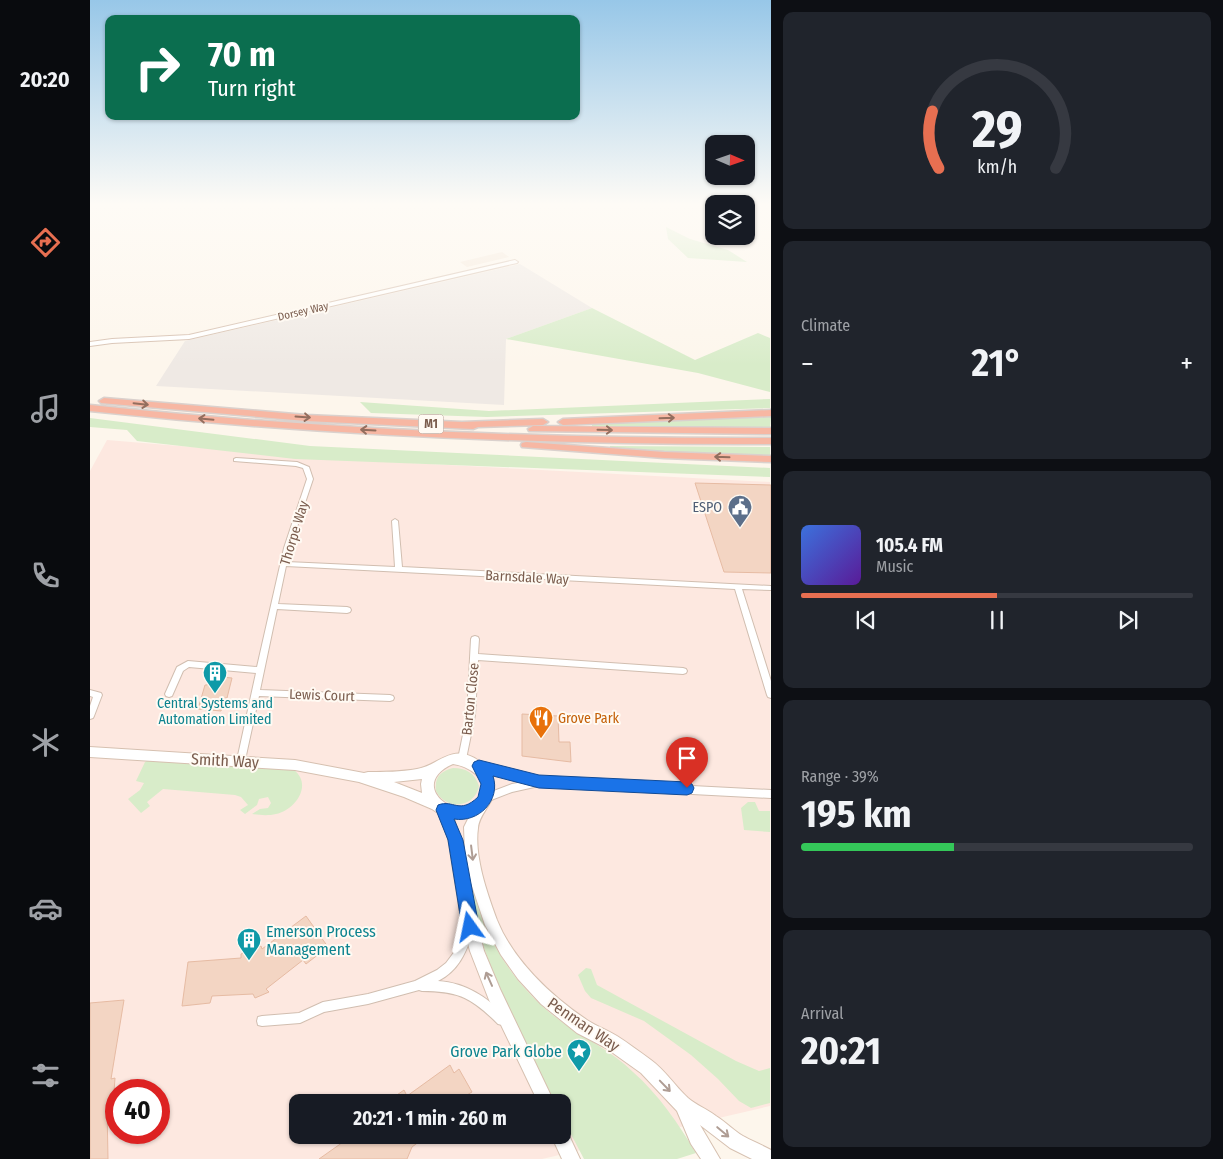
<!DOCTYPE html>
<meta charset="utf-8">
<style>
:root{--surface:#171b24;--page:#20242c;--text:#f1f3f6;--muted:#9ea1a6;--line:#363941;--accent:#e76f51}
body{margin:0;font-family:"Fira Sans Condensed",sans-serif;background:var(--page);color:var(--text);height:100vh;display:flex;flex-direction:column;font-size:19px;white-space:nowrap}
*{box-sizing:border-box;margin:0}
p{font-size:16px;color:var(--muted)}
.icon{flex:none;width:28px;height:28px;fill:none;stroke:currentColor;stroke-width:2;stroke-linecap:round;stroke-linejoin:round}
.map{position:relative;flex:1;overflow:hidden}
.sheet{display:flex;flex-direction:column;gap:12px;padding:12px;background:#0d0f14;width:452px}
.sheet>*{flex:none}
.top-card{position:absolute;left:15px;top:15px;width:475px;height:105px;border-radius:10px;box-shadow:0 1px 4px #0004;background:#0b6e4f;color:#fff;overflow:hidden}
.needle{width:32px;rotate:92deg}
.buttons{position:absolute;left:615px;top:135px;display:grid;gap:10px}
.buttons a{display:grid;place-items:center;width:50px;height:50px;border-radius:10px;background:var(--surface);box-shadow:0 1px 4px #0004;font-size:25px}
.speed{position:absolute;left:15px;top:1079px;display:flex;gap:10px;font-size:25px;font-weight:700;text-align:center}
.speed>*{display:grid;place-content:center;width:65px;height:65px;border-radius:50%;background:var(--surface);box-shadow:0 1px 4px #0004;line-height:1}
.speed .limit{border:8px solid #d22;background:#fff;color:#111}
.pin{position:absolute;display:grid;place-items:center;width:42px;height:42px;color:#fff;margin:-51px -21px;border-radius:50% 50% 50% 0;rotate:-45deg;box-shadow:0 0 5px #0007}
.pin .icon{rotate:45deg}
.me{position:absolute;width:55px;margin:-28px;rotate:348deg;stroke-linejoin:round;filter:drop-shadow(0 0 4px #0008)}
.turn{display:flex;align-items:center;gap:18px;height:105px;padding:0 20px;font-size:22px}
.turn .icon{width:65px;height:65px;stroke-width:2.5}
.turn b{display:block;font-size:35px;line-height:42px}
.big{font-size:38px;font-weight:700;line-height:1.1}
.sheet .widget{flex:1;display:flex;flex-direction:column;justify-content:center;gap:8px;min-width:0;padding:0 18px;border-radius:10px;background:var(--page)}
.sheet .dial{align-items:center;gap:0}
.dial svg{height:130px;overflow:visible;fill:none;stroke:var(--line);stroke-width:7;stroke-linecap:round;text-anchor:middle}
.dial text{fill:var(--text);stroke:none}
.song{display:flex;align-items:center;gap:15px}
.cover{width:60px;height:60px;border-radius:8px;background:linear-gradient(135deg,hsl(220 70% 55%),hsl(270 70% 35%))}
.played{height:5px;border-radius:2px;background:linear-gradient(90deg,var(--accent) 50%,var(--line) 50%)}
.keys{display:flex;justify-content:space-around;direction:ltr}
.heat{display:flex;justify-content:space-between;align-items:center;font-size:28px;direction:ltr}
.charge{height:8px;border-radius:4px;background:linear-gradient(90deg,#34c759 39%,var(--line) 0)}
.trip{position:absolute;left:199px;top:1094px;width:282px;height:50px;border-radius:10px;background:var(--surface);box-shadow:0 1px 4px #0004;font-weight:700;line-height:50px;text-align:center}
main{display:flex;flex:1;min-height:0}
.tabs{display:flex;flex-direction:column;width:90px;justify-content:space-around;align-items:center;background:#090b0e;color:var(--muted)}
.tabs .icon{width:35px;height:35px}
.tabs .selected{color:var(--accent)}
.tabs b{font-size:22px;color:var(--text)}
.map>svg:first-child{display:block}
.residential{fill:#f5e8da}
.commercial{fill:#fde8e0;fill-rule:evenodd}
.industrial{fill:#efe9e4}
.green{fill:#d8ecc9}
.building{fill:#f3d5c3;stroke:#e6bba3}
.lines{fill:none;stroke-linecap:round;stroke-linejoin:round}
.street-casing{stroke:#d1beb0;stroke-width:2}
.secondary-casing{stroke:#d6c0b0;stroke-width:2}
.highway-casing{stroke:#dad1cd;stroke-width:3}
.street{fill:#fff;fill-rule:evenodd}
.secondary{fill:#fff;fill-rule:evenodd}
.highway{fill:#f7b7a3;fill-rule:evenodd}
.oneway{stroke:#936e5e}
.oneway2{stroke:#af9d94}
.route{fill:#1a73e8;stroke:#114b97}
.labels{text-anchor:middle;stroke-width:4;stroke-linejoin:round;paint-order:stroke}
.far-street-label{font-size:11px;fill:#7a5c4d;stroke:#fffaf3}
.shield{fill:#fffaf3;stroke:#a28b7f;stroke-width:1}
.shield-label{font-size:12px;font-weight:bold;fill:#7a5c4d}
.service-label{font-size:14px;fill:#4e5e75;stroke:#fffaf3;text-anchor:end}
.street-label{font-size:14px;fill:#7a5c4d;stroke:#fffaf3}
.culture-label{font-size:14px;fill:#0d838f;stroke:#fffaf3}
.food-label{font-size:14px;fill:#c56008;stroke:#fffaf3;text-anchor:start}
.near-street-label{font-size:16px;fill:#7a5c4d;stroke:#fffaf3}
.near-culture-label{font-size:16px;fill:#0d838f;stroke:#fffaf3;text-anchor:start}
</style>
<main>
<nav class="tabs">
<b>20:20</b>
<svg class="icon selected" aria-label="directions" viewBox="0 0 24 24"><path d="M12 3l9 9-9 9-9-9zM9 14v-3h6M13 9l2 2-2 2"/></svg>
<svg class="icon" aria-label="music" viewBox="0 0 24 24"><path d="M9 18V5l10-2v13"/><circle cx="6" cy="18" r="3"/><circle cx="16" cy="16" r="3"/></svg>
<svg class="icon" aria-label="phone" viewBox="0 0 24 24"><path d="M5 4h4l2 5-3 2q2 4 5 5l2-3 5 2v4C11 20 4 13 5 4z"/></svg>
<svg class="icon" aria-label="climate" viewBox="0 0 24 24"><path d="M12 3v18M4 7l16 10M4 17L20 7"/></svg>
<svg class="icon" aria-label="car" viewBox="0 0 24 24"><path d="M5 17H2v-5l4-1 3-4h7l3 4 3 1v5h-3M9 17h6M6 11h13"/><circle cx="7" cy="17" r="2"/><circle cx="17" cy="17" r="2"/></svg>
<svg class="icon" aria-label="filters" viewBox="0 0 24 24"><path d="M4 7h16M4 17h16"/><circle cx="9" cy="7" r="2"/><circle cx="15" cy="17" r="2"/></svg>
</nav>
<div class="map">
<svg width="681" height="1159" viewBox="0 0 681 1159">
<rect width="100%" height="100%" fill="#fdf6ec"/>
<path class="residential" d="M 412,252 L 419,257 L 377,267 L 370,262 Z"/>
<path class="commercial" d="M 17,440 L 261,460 L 680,482 L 680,1106 L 452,1159 L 0,1159 L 0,471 ZM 26,1090 L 69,1090 L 69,1132 L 26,1132 ZM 208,1102 L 472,1102 L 472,1135 L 208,1135 Z"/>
<path class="industrial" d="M 430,264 L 502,308 L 416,339 L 414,405 L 66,386 L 95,341 Z"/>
<path class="green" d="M 576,227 L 600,239 L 638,250 L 657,262 L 598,258 L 578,239 Z
M 502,308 L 605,360 L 668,333 L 680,338 L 680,392 L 608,373 L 416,339 Z
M 680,399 L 680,408 L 397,417 L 281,413 L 270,402 L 399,411 Z
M 681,417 L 680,427 L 502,427 L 502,424 Z
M 0,418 L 220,446 L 680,468 L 680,477 L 205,459 L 47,441 L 37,430 L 0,427 Z
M 520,446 L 680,447 L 680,457 L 520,449 Z
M 62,758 L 204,770 C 223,785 205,810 186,814 C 178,816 169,815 162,814 L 170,809 L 178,808 L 181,803 L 178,797 L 169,799 L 167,805 L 155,814 L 150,810 L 158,805 L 151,797 L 145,795 L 73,789 L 57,802 L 60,806 L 51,813 L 38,799 L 50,790 L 54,783 L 46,781 L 55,762 Z
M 363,768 C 376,768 385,773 389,786 C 385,808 356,811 346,791 C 344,777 351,771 363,768 Z
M 658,802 L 665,802 L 669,811 L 680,811 L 680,832 L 654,830 L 651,808 Z
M 376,843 C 381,915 413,979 472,1022 C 495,1039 522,1051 543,1072 C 569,1095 588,1123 606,1153 L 587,1159 L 494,1159 L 473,1119 L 472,1102 L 464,1102 C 425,1020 377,937 372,844 Z
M 496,968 L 501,969 L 507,985 L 646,1061 L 669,1071 L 680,1068 L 680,1103 L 661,1108 L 649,1101 L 628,1079 L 601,1055 L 554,1021 L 501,998 L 495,991 L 488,975 Z"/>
<path class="building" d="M 605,483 L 681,485 L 681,573 L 634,572 Z
M 121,676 L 142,678 L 137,698 L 135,698 L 131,711 L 108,709 L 115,685 L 117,685 Z
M 432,714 L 468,716 L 469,742 L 480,742 L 481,762 L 432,756 Z
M 216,916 L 238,947 L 216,964 L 213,960 L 176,989 L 179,992 L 165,998 L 163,994 L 122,996 L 120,1003 L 92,1006 L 98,962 L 151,958 L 151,954 L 171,946 L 172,949 Z
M 34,1000 L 21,1079 L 25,1078 L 23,1106 L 17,1107 L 18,1159 L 0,1159 L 0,1003 Z
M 360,1065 L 364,1073 L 369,1069 L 382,1092 L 375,1096 L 380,1102 L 297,1102 L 314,1090 L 317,1096 Z
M 263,1135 L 338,1135 L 322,1147 L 317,1159 L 229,1159 Z"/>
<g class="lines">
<defs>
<path id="street" d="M 146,458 L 207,462 L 219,467 L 223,479 L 200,548 L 197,562 L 305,567 L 302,521 L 305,519 L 308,521 L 312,567 L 681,586 L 681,590 L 652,589 L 681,681 L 681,698 L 678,697 L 677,695 L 645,589 L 196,566 L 188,604 L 257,607 L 260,608 L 261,610 L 260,612 L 257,613 L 187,609 L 170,690 L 300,695 L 303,696 L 304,698 L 303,700 L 300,701 L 169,696 L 155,760 L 154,763 L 151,764 L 148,763 L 147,760 L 166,673 L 99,667 L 93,671 L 82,696 L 79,697 L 76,696 L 75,694 L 87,667 L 98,661 L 167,667 L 194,548 L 217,479 L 213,468 L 206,466 L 144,461 L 144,459 Z
M 385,636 L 388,637 L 389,639 L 388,654 L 593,668 L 596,669 L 597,671 L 596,673 L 593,674 L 388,660 L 385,715 L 376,759 L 375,762 L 372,763 L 369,762 L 368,759 L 377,715 L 381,639 L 382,637 Z
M 0,690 L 11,693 L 12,695 L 4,716 L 3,718 L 0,719 L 0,706 L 3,697 L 0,696 Z
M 389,762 L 449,778 L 681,790 L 681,798 L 449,786 L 422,792 L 396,802 L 393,801 L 392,798 L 393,795 L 422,784 L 433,782 L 386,769 L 385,766 L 386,763 Z
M 379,925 L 383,926 L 384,930 C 376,951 370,970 348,981 C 377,983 396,997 416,1016 L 417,1020 L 416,1024 L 412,1025 L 408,1024 C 382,998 369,991 332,991 L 329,990 L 278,1004 L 234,1012 L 210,1023 L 172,1026 L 168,1025 L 167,1021 L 168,1017 L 172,1016 L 209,1013 L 233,1002 L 278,994 L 325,981 L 347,970 L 356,963 L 365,951 L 375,926 Z"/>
<path id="secondary" d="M 425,260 L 428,262 L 427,263 L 99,339 L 22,343 L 0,346 L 0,342 L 22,339 L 99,335 Z
M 0,747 L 205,760 L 274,773 L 278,772 C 294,772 311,772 327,769 C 350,765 362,742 389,761 C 397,767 403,777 404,787 C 406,802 389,813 388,828 C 384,856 397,893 407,920 C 423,960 461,996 497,1020 C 506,1026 517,1030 527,1036 C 538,1043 550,1052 561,1060 C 575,1070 585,1086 598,1098 C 606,1105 617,1109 626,1116 C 636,1122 644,1131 653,1136 C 662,1141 672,1145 681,1150 L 681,1159 L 662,1159 L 640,1148 L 610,1125 L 630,1159 L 611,1159 L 601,1144 L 587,1111 L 551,1073 L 516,1048 L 487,1033 L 451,1004 L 428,979 L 411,955 L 395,925 L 380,880 L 375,854 L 374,827 L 379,817 L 364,818 L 374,852 L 384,913 L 394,951 L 410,989 L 464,1102 L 448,1102 L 399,1000 L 380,951 L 370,913 L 358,838 L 348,813 L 342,809 L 314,797 L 269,782 L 205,770 L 0,757 ZM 363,764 C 378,766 401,779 389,797 C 370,827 315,785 363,764 ZM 332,779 L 331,784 L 332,793 L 304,782 Z
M 472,1127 L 476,1129 L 490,1159 L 472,1159 L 461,1135 L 472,1135 Z"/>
<path id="highway" d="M 14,398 L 216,415 L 372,422 L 453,419 L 458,422 L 453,425 L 388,427 L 383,429 L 216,421 L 11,403 L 9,401 Z
M 0,405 C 226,429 453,439 681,438 L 681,444 C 453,445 226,435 0,411 Z
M 681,410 L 681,416 L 473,425 L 468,422 L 473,419 Z
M 443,426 L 681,428 L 681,434 L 439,431 L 438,429 Z
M 436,442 L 574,452 L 681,456 L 681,462 L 574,458 L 432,447 L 431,445 L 432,443 Z"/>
</defs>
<use href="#street" class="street-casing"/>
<use href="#secondary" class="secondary-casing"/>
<use href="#highway" class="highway-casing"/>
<use href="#street" class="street"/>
<use href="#secondary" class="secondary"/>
<use href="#highway" class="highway"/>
</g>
<defs><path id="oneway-shaft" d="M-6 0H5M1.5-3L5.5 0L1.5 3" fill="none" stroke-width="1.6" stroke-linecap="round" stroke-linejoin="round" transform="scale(1.25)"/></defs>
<g class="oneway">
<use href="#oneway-shaft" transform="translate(51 404) rotate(6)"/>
<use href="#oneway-shaft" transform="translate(213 417) rotate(4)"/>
<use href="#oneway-shaft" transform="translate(577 418) rotate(-2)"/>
<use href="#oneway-shaft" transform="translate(116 419) rotate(-175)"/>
<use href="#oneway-shaft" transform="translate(278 430) rotate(-177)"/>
<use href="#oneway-shaft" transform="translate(515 430) rotate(1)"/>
<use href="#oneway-shaft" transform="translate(632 457) rotate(-178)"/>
</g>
<g class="oneway2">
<use href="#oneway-shaft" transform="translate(382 853) rotate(83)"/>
<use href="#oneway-shaft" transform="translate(399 979) rotate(-114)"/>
<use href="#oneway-shaft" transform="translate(575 1086) rotate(46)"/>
<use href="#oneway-shaft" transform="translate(633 1132) rotate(40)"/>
</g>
<linearGradient id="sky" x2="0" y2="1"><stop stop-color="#97c7e8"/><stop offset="0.56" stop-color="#fefbf6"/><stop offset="1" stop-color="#fefbf6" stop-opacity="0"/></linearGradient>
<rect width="681" height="365" fill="url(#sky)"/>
<path class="route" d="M 389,760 L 449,775 L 597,782 L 602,784 L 604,788 L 602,793 L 597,795 L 449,788 L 403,776 C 411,800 389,823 364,819 L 373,840 L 389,927 L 386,933 L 380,936 L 374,933 L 372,927 L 358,840 L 346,810 L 348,805 C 364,799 369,815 388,797 L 391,784 L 382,766 L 384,762 Z"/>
<defs>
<symbol id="civic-pin" viewBox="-11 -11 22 30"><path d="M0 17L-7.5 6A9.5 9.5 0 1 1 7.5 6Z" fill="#5c6f8a" stroke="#fffaf3"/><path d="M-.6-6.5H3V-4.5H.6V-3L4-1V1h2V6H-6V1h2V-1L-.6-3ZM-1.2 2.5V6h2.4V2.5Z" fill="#fff"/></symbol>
<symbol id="building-pin" viewBox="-11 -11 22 30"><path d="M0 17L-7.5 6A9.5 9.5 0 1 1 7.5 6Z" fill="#0f9aa8" stroke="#fffaf3"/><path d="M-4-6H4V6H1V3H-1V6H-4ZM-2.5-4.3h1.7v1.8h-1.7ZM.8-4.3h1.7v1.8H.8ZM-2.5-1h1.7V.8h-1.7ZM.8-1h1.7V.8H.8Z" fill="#fff"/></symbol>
<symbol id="restaurant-pin" viewBox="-11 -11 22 30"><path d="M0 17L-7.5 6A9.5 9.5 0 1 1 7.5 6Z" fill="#e8710a" stroke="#fffaf3"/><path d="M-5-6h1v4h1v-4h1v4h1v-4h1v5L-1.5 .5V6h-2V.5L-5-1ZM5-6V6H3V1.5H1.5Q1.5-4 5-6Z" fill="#fff"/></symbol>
<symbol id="sight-pin" viewBox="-11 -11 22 30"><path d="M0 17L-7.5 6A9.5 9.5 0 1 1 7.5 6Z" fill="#0f9aa8" stroke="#fffaf3"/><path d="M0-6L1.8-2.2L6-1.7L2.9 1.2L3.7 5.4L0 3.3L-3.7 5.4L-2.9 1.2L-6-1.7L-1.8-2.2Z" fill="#fff"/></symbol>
</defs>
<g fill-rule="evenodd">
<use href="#civic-pin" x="636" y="493" width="28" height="38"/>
<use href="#building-pin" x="111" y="659" width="28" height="38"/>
<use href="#restaurant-pin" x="437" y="704" width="28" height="38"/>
<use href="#building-pin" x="145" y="926" width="28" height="38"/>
<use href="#sight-pin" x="475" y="1037" width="28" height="38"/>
</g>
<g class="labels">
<g class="far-street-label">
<text transform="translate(213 311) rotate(-13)" y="4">Dorsey Way</text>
</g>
<rect class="shield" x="328.5" y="414.5" width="25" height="19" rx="4"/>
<g class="shield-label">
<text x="341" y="428">M1</text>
</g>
<g class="service-label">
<text x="632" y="512">ESPO</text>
</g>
<g class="street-label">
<text transform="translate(204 533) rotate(-73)" y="5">Thorpe Way</text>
<text transform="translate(437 577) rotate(3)" y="5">Barnsdale Way</text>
<text transform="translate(232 695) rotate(2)" y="5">Lewis Court</text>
<text transform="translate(380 699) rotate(-84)" y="5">Barton Close</text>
</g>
<g class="culture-label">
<text x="125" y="708">Central Systems and<tspan x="125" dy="16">Automation Limited</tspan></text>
</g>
<g class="food-label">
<text x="468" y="723">Grove Park</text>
</g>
<g class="near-street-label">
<text transform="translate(135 760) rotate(3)" y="6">Smith Way</text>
<text transform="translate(494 1024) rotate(34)" y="6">Penman Way</text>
</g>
<g class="near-culture-label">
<text x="176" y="937">Emerson Process<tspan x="176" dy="18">Management</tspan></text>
<text x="472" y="1057" text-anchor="end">Grove Park Globe</text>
</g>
</g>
</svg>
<div class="buttons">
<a><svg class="needle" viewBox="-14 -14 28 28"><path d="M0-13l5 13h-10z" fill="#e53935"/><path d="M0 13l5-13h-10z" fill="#9ea1a6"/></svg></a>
<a><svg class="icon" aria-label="layers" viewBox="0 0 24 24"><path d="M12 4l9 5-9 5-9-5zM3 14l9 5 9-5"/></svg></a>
</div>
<div class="speed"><div class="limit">40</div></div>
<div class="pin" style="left:597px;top:788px;background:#d93025"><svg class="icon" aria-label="arrive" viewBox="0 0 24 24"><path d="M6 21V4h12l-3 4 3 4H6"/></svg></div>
<svg class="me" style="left:380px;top:927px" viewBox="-20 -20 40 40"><path d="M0-17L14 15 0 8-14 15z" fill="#1a73e8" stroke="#fff" stroke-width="4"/></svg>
<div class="trip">20:21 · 1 min · 260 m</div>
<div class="top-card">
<div class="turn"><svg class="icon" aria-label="right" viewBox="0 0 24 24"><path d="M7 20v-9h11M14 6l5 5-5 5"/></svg><div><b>70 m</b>Turn right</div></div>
</div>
</div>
<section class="sheet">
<div class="widget dial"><svg viewBox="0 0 100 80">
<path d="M14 69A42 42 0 1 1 86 69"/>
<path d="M14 69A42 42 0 0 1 10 34" stroke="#e76f51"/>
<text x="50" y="56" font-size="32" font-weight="700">29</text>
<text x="50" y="72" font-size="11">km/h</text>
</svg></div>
<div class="widget"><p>Climate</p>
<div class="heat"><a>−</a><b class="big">21°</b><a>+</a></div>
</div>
<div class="widget">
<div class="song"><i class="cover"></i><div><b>105.4 FM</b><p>Music</p></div></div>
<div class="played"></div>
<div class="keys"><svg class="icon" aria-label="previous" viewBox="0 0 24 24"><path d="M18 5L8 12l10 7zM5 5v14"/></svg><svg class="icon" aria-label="pause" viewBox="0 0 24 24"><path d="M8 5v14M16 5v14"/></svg><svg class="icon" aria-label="next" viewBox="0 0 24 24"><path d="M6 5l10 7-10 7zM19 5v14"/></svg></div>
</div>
<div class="widget"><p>Range · 39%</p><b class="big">195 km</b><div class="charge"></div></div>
<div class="widget"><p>Arrival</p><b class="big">20:21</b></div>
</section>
</main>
